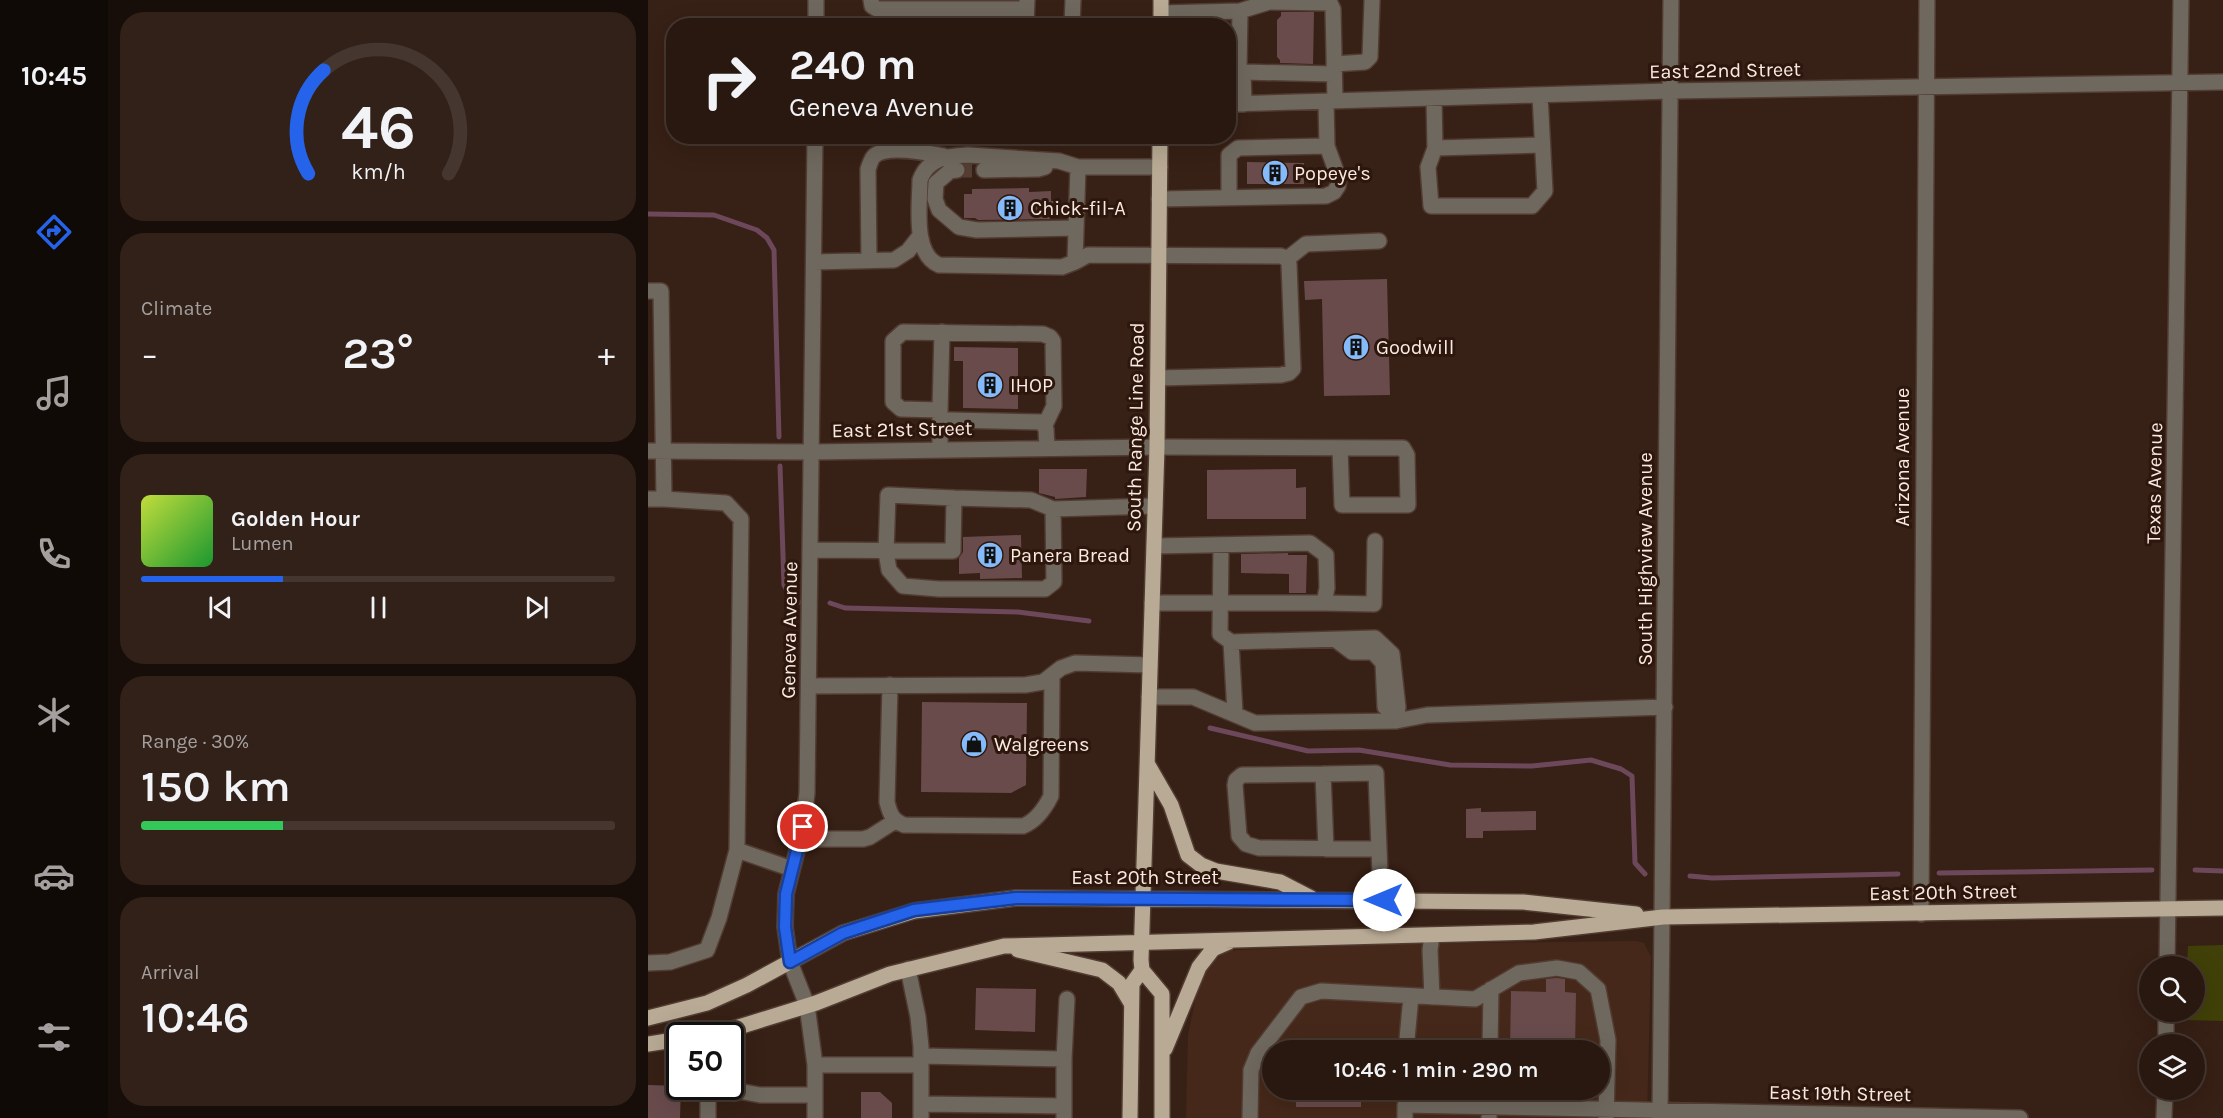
<!DOCTYPE html>
<meta charset="utf-8">
<style>
:root{--surface:#291810;--page:#312119;--text:#f1f3f6;--muted:#a5a09f;--line:#453730;--accent:#2563eb}
body{margin:0;font-family:Karla,sans-serif;background:var(--page);color:var(--text);height:100vh;display:flex;flex-direction:column;font-size:22px;white-space:nowrap}
*{box-sizing:border-box;margin:0}
p{font-size:20px;color:var(--muted)}
.icon{flex:none;width:33px;height:33px;fill:none;stroke:currentColor;stroke-width:2;stroke-linecap:round;stroke-linejoin:round}
.map{position:relative;flex:1;overflow:hidden}
.drawer{display:flex;flex-direction:column;gap:12px;padding:12px;background:#170d09;width:540px}
.drawer>*{flex:none}
.banner{position:absolute;left:18px;top:18px;width:570px;height:126px;border-radius:24px;box-shadow:0 6px 24px #0002,0 0 0 2px var(--line);background:#291810;color:var(--text);overflow:hidden}
.controls{position:absolute;left:1491px;top:956px;display:grid;gap:12px}
.controls a{display:grid;place-items:center;width:66px;height:66px;border-radius:50%;background:var(--surface);box-shadow:0 6px 24px #0002,0 0 0 2px var(--line);font-size:30px}
.speed{position:absolute;left:18px;top:1022px;display:flex;gap:12px;font-size:30px;font-weight:700;text-align:center}
.speed>*{display:grid;place-content:center;width:78px;height:78px;border-radius:50%;background:var(--surface);box-shadow:0 6px 24px #0002,0 0 0 2px var(--line);line-height:1}
.speed .limit{border:3px solid #111;border-radius:9px;background:#fff;color:#111}
.pin{position:absolute;display:grid;place-items:center;width:51px;height:51px;color:#fff;margin:-26px;border:3px solid #fff;border-radius:50%;box-shadow:0 2px 6px #0007}
.me{position:absolute;width:66px;margin:-33px;rotate:270deg;stroke-linejoin:round;filter:drop-shadow(0 0 4px #0008)}
.turn{display:flex;align-items:center;gap:21px;height:126px;padding:0 24px;font-size:27px}
.turn .icon{width:78px;height:78px;stroke-width:2.5}
.turn b{display:block;font-size:42px;line-height:51px}
.big{font-size:45px;font-weight:600;line-height:1.1}
.drawer .card{flex:1;display:flex;flex-direction:column;justify-content:center;gap:9px;min-width:0;padding:0 21px;border-radius:24px;background:var(--page)}
.drawer .dial{align-items:center;gap:0}
.dial svg{height:156px;overflow:visible;fill:none;stroke:var(--line);stroke-width:7;stroke-linecap:round;text-anchor:middle}
.dial text{fill:var(--text);stroke:none}
.song{display:flex;align-items:center;gap:18px}
.cover{width:72px;height:72px;border-radius:9px;background:linear-gradient(135deg,hsl(70 70% 55%),hsl(130 70% 35%))}
.played{height:6px;border-radius:3px;background:linear-gradient(90deg,var(--accent) 30%,var(--line) 30%)}
.keys{display:flex;justify-content:space-around;direction:ltr}
.heat{display:flex;justify-content:space-between;align-items:center;font-size:33px;direction:ltr}
.charge{height:9px;border-radius:4px;background:linear-gradient(90deg,#34c759 30%,var(--line) 0)}
.trip{position:absolute;left:614px;top:1040px;width:348px;height:60px;border-radius:30px;background:var(--surface);box-shadow:0 6px 24px #0002,0 0 0 2px var(--line);font-weight:600;line-height:60px;text-align:center}
main{display:flex;flex:1;min-height:0}
.tab-bar{display:flex;flex-direction:column;width:108px;justify-content:space-around;align-items:center;background:#100a06;color:var(--muted)}
.tab-bar .icon{width:42px;height:42px}
.tab-bar .active{color:var(--accent)}
.tab-bar b{font-size:27px;color:var(--text)}
.map>svg:first-child{display:block}
.built{fill:#452819;fill-rule:evenodd}
.green{fill:#414008}
.lines{fill:none;stroke-linecap:round;stroke-linejoin:round}
.stream{stroke:#6c485a;stroke-width:5}
.building{fill:#694b4c}
.minor-tunnel{stroke:#543e34;stroke-width:15;stroke-dasharray:15 8;stroke-linecap:butt}
.minor-casing{stroke:#523c32;stroke-width:18}
.major-casing{stroke:#523c32;stroke-width:18}
.minor{stroke:#6f685e;stroke-width:15}
.major{stroke:#b8aa94;stroke-width:15}
.route-casing{stroke:#184099;stroke-width:15}
.route{stroke:#2563eb;stroke-width:10}
.labels{text-anchor:middle;stroke-width:6;stroke-linejoin:round;paint-order:stroke}
.street-label{font-size:20px;fill:#faeae3;stroke:#2d170c}
.poi-label{font-size:20px;fill:#faeae3;stroke:#2d170c;text-anchor:start}
</style>
<main>
<nav class="tab-bar">
<b>10:45</b>
<svg class="icon active" aria-label="directions" viewBox="0 0 24 24"><path d="M12 3l9 9-9 9-9-9zM9 14v-3h6M13 9l2 2-2 2"/></svg>
<svg class="icon" aria-label="music" viewBox="0 0 24 24"><path d="M9 18V5l10-2v13"/><circle cx="6" cy="18" r="3"/><circle cx="16" cy="16" r="3"/></svg>
<svg class="icon" aria-label="phone" viewBox="0 0 24 24"><path d="M5 4h4l2 5-3 2q2 4 5 5l2-3 5 2v4C11 20 4 13 5 4z"/></svg>
<svg class="icon" aria-label="climate" viewBox="0 0 24 24"><path d="M12 3v18M4 7l16 10M4 17L20 7"/></svg>
<svg class="icon" aria-label="car" viewBox="0 0 24 24"><path d="M5 17H2v-5l4-1 3-4h7l3 4 3 1v5h-3M9 17h6M6 11h13"/><circle cx="7" cy="17" r="2"/><circle cx="17" cy="17" r="2"/></svg>
<svg class="icon" aria-label="filters" viewBox="0 0 24 24"><path d="M4 7h16M4 17h16"/><circle cx="9" cy="7" r="2"/><circle cx="15" cy="17" r="2"/></svg>
</nav>
<section class="drawer">
<div class="card dial"><svg viewBox="0 0 100 80">
<path d="M14 69A42 42 0 1 1 86 69"/>
<path d="M14 69A42 42 0 0 1 22 16" stroke="#2563eb"/>
<text x="50" y="56" font-size="32" font-weight="700">46</text>
<text x="50" y="72" font-size="11">km/h</text>
</svg></div>
<div class="card"><p>Climate</p>
<div class="heat"><a>−</a><b class="big">23°</b><a>+</a></div>
</div>
<div class="card">
<div class="song"><i class="cover"></i><div><b>Golden Hour</b><p>Lumen</p></div></div>
<div class="played"></div>
<div class="keys"><svg class="icon" aria-label="previous" viewBox="0 0 24 24"><path d="M18 5L8 12l10 7zM5 5v14"/></svg><svg class="icon" aria-label="pause" viewBox="0 0 24 24"><path d="M8 5v14M16 5v14"/></svg><svg class="icon" aria-label="next" viewBox="0 0 24 24"><path d="M6 5l10 7-10 7zM19 5v14"/></svg></div>
</div>
<div class="card"><p>Range · 30%</p><b class="big">150 km</b><div class="charge"></div></div>
<div class="card"><p>Arrival</p><b class="big">10:46</b></div>
</section>
<div class="map">
<svg width="1575" height="1118" viewBox="0 0 1575 1118">
<rect width="100%" height="100%" fill="#372015"/>
<path class="built" d="M 989,941 L 996,943 L 1003,957 L 999,1118 L 538,1118 L 540,1035 L 552,977 L 559,966 L 578,952 L 589,950 L 746,944 ZM 624,1050 L 951,1050 L 951,1089 L 624,1089 Z"/>
<path class="green" d="M 1575,945 L 1575,1021 L 1537,1020 L 1538,1011 L 1546,1011 L 1546,966 L 1539,966 L 1540,946 Z"/>
<g class="lines">
<path class="stream" d="M 0,214 L 66,215 L 109,230 L 119,238 L 126,250 L 131,437
M 132,466 L 136,585 L 142,596 L 151,602
M 182,603 L 197,608 L 370,612 L 441,621
M 562,728 L 660,751 L 711,750 L 802,765 L 884,766 L 943,760 L 973,769 L 984,776 L 987,863 L 997,874
M 1547,870 L 1575,871
M 1291,873 L 1504,870
M 1042,876 L 1064,878 L 1250,874"/>
</g>
<path class="building" d="M 633,12 L 666,12 L 665,64 L 632,63 L 632,60 L 629,57 L 629,20 L 633,16 Z
M 599,162 L 656,163 L 656,184 L 599,184 Z
M 381,188 L 381,192 L 403,191 L 403,201 L 408,201 L 408,215 L 402,215 L 402,219 L 330,220 L 327,218 L 316,218 L 316,194 L 324,194 L 324,189 Z
M 739,279 L 742,395 L 676,396 L 674,299 L 657,300 L 656,281 Z
M 306,347 L 370,348 L 370,409 L 315,408 L 315,361 L 306,361 Z
M 391,469 L 439,469 L 438,497 L 407,499 L 407,497 L 391,493 Z
M 648,469 L 648,488 L 658,487 L 658,519 L 559,519 L 559,470 Z
M 373,535 L 374,578 L 332,579 L 332,573 L 311,574 L 311,558 L 315,552 L 315,537 Z
M 640,553 L 640,555 L 659,555 L 658,593 L 641,593 L 641,574 L 593,573 L 593,554 Z
M 274,702 L 379,703 L 378,785 L 363,793 L 273,792 Z
M 833,808 L 833,812 L 888,811 L 888,830 L 835,831 L 835,838 L 818,838 L 818,809 Z
M 909,978 L 917,979 L 917,992 L 928,993 L 927,1050 L 862,1050 L 863,991 L 898,992 L 898,979 Z
M 328,988 L 388,989 L 387,1032 L 327,1030 Z
M 0,1085 L 33,1086 L 32,1118 L 0,1118 Z
M 648,1089 L 713,1089 L 713,1107 L 648,1107 Z
M 213,1092 L 232,1092 L 244,1103 L 244,1118 L 213,1118 Z"/>
<g class="lines">
<path class="minor-tunnel" d="M 309,170 L 336,170"/>
<defs>
<path id="minor" d="M 223,0 L 224,6 L 229,9 L 294,9 L 295,26
M 294,9 L 378,9
M 592,11 L 591,69 L 595,72 L 596,104
M 513,13 L 592,11 L 621,2 L 682,3 L 685,9 L 687,101
M 168,26 L 168,0
M 378,26 L 379,0
M 424,26 L 425,0
M 686,64 L 717,62 L 722,57 L 724,1
M 595,72 L 686,74
M 786,98 L 787,148 L 780,167 L 783,206 L 884,206 L 897,191 L 892,95
M 580,104 L 1022,91 L 1575,82
M 167,136 L 159,793 L 155,827 L 138,894 L 137,927 L 142,962 L 159,1005 L 167,1065 L 167,1118
M 787,148 L 894,145
M 320,155 L 411,161 L 430,167 L 427,262 L 414,267 L 291,265 C 264,254 272,203 272,180 C 280,158 299,156 320,155 Z
M 430,167 L 512,167
M 309,170 L 302,171 L 288,183 L 287,199 L 291,210 L 311,227 L 329,230 L 428,228
M 336,170 L 390,169 L 397,167
M 581,198 L 581,155 L 590,148 L 679,146
M 511,199 L 678,196 L 686,192 L 690,186 L 691,179 L 679,146 L 678,101
M 639,259 L 658,244 L 731,241
M 221,261 L 220,169 C 222,164 223,159 226,156 C 239,145 281,153 296,156
M 166,262 L 246,260 L 260,251 L 271,237
M 427,262 L 440,255 L 633,256 L 639,259 L 641,264 L 645,369 L 641,373 L 633,375 L 510,378
M 0,291 L 13,291 L 16,499 L 78,503 L 93,519 L 89,850 L 71,918 L 59,950 L 22,962 L 0,963
M 292,410 L 294,332
M 292,426 L 292,410 L 253,409 L 245,402 L 245,341 L 255,332 L 395,334 L 402,337 L 405,341 L 406,406 L 397,425
M 292,450 L 292,426 L 301,420 L 393,422 L 398,429 L 399,449
M 0,451 L 164,452 L 509,447 L 755,448 L 759,455 L 760,505 L 694,505 L 692,448
M 0,499 L 16,499
M 405,509 L 507,506
M 573,546 L 572,634 L 583,642 L 727,638 L 744,654 L 750,707 L 748,721
M 163,550 L 305,551 L 306,498 L 240,495 L 238,552 L 241,570 L 255,586 L 291,589 L 397,589 L 406,582 L 405,509 L 383,500 L 306,498
M 504,603 L 676,603 L 679,588 L 678,555 L 662,543 L 506,546
M 676,603 L 726,604 L 727,541
M 688,640 L 704,652 L 725,652 L 735,663 L 737,707 L 747,714
M 583,642 L 587,713
M 242,685 L 239,802 C 242,814 244,820 256,825 L 375,826 C 388,821 397,808 403,796 L 404,675
M 161,686 L 377,685 L 395,682 L 413,668 L 427,663 L 502,665
M 501,697 L 545,697 L 607,723 L 748,721 L 779,715 L 1017,707
M 675,774 L 594,775 L 588,780 L 587,785 L 591,836 L 598,844 L 611,848 L 731,849
M 151,839 L 215,839 L 222,837 L 247,821
M 678,849 L 675,774 L 728,773 L 732,874 L 737,900
M 89,850 L 144,869
M 1273,914 L 1279,0
M 784,936 L 782,950 L 784,997
M 1519,966 L 1533,0
M 260,969 L 270,1017 L 273,1047 L 273,1118
M 1518,1044 L 1518,1011
M 758,1050 L 763,996
M 842,1050 L 843,989
M 273,1056 L 416,1059 L 419,999
M 167,1065 L 273,1065
M 64,1086 L 112,1095 L 167,1095
M 273,1104 L 416,1106
M 60,1118 L 60,1086
M 416,1118 L 416,1059
M 602,1118 L 603,1070 L 610,1053 L 653,997 L 673,991 L 827,999 L 871,973 L 909,968 L 931,972 L 950,989 L 960,1040 L 958,1118
M 757,1118 L 757,1105 L 1372,1118
M 841,1118 L 842,1089
M 1012,1118 L 1023,0
M 1516,1118 L 1517,1089"/>
<path id="major" d="M 513,26 L 513,0
M 512,136 L 509,447 L 493,960 L 494,970 L 514,994 L 514,1118
M 500,765 L 523,805 L 540,855 L 553,865 L 568,871 L 632,882 L 663,898
M 370,950 L 454,970 L 471,983 L 483,1003
M 0,1018 L 59,1003 L 99,985 L 195,933 L 266,911 L 368,898 L 875,902 L 988,914
M 53,1035 L 81,1030 L 168,1003 L 242,974 L 356,946 L 886,932 L 1015,917 L 1575,908
M 0,1044 L 32,1039
M 517,1049 L 551,967 L 565,949 L 581,942
M 482,1118 L 484,984 L 494,970"/>
</defs>
<use href="#minor" class="minor-casing"/>
<use href="#major" class="major-casing"/>
<use href="#minor" class="minor"/>
<use href="#major" class="major"/>
</g>
<g class="lines">
<defs>
<path id="route" d="M 155,827 L 138,894 L 137,927 L 142,962 L 195,933 L 266,910 L 368,898 L 736,900"/>
</defs>
<use href="#route" class="route-casing"/>
<use href="#route" class="route"/>
</g>
<defs>
<symbol id="building-disc" viewBox="-11 -11 22 22"><circle r="9.5" fill="#85bbfb" stroke="#2d170c"/><path d="M-4-6H4V6H1V3H-1V6H-4ZM-2.5-4.3h1.7v1.8h-1.7ZM.8-4.3h1.7v1.8H.8ZM-2.5-1h1.7V.8h-1.7ZM.8-1h1.7V.8H.8Z" fill="#111"/></symbol>
<symbol id="shop-disc" viewBox="-11 -11 22 22"><circle r="9.5" fill="#85bbfb" stroke="#2d170c"/><path d="M-5-2.5h2.3a2.7 3.5 0 0 1 5.4 0H5L5.5 6h-11ZM-1.5-2.5h3a1.5 2.3 0 0 0-3 0Z" fill="#111"/></symbol>
</defs>
<g fill-rule="evenodd">
<use href="#building-disc" x="612" y="158" width="30" height="30"/>
<use href="#building-disc" x="347" y="193" width="30" height="30"/>
<use href="#building-disc" x="693" y="332" width="30" height="30"/>
<use href="#building-disc" x="327" y="370" width="30" height="30"/>
<use href="#building-disc" x="327" y="540" width="30" height="30"/>
<use href="#shop-disc" x="311" y="729" width="30" height="30"/>
</g>
<g class="labels">
<g class="street-label">
<text transform="translate(1077 70) rotate(-1)" y="7">East 22nd Street</text>
<text transform="translate(487 427) rotate(-89)" y="7">South Range Line Road</text>
<text transform="translate(254 429) rotate(-1)" y="7">East 21st Street</text>
<text transform="translate(1254 457) rotate(-90)" y="7">Arizona Avenue</text>
<text transform="translate(1506 483) rotate(-89)" y="7">Texas Avenue</text>
<text transform="translate(997 559) rotate(-90)" y="7">South Highview Avenue</text>
<text transform="translate(141 630) rotate(-89)" y="7">Geneva Avenue</text>
<text x="497" y="884">East 20th Street</text>
<text transform="translate(1295 892) rotate(-1)" y="7">East 20th Street</text>
<text transform="translate(1192 1093) rotate(1)" y="7">East 19th Street</text>
</g>
<g class="poi-label">
<text x="646" y="180">Popeye's</text>
<text x="382" y="215">Chick-fil-A</text>
<text x="728" y="354">Goodwill</text>
<text x="362" y="392">IHOP</text>
<text x="362" y="562">Panera Bread</text>
<text x="346" y="751">Walgreens</text>
</g>
</g>
</svg>
<div class="controls">
<a><svg class="icon" aria-label="search" viewBox="0 0 24 24"><circle cx="10" cy="10" r="6"/><path d="M15 15l6 6"/></svg></a>
<a><svg class="icon" aria-label="layers" viewBox="0 0 24 24"><path d="M12 4l9 5-9 5-9-5zM3 14l9 5 9-5"/></svg></a>
</div>
<div class="speed"><div class="limit">50</div></div>
<div class="pin" style="left:155px;top:827px;background:#d93025"><svg class="icon" aria-label="arrive" viewBox="0 0 24 24"><path d="M6 21V4h12l-3 4 3 4H6"/></svg></div>
<svg class="me" style="left:736px;top:900px" viewBox="-20 -20 40 40"><circle r="19" fill="#fff"/><path d="M0-13L10 11 0 6-10 11z" fill="#2563eb"/></svg>
<div class="trip">10:46 · 1 min · 290 m</div>
<div class="banner">
<div class="turn"><svg class="icon" aria-label="right" viewBox="0 0 24 24"><path d="M7 20v-9h11M14 6l5 5-5 5"/></svg><div><b>240 m</b>Geneva Avenue</div></div>
</div>
</div>
</main>
